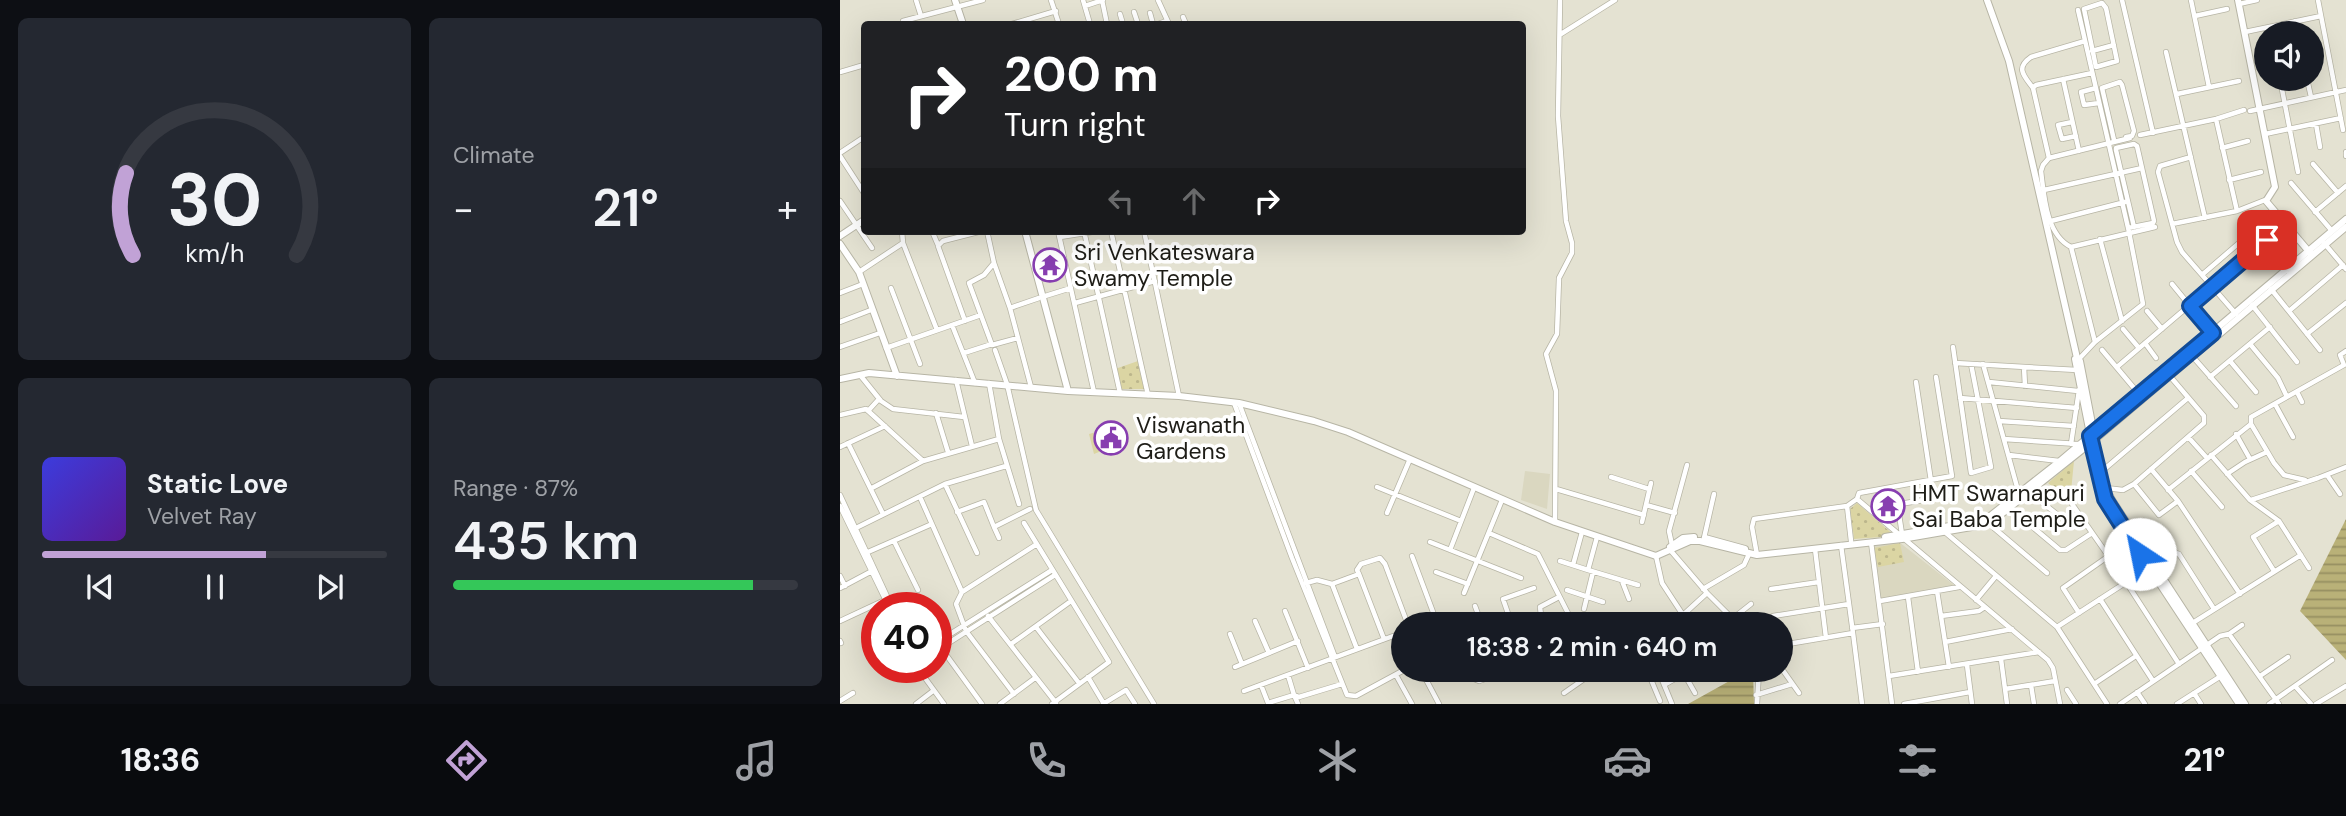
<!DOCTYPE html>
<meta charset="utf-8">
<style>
:root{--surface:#171b24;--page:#242831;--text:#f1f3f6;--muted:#9ea1a6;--line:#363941;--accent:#c1a2d6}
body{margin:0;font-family:"DM Sans",sans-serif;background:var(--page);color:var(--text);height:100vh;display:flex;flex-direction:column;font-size:26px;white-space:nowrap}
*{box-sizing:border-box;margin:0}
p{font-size:23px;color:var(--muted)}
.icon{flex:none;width:38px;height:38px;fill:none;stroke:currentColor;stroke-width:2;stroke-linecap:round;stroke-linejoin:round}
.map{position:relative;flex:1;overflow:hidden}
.details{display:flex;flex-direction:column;gap:18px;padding:18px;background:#0d0f14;width:840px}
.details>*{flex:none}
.banner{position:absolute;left:21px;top:21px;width:665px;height:214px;border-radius:7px;box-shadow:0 7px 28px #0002;background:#202124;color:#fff;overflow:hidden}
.controls{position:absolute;left:1414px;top:21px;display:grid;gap:14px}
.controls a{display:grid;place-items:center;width:70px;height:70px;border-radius:50%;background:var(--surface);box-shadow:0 7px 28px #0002;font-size:35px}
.speed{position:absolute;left:21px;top:592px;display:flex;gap:14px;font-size:35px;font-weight:700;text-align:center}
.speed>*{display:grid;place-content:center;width:91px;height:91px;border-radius:50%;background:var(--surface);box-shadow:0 7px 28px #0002;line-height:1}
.speed .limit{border:10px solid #d22;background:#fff;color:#111}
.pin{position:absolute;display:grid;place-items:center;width:60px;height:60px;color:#fff;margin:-30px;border-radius:14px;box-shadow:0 4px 10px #0006}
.me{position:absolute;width:77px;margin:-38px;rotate:326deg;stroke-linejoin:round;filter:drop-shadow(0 0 5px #0008)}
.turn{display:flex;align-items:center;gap:24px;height:147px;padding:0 28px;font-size:32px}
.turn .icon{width:91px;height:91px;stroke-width:2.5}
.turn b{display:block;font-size:49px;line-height:60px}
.lanes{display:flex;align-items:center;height:66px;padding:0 28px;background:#0003;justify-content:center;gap:35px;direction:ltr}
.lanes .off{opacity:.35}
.big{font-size:52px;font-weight:600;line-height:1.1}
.details .card{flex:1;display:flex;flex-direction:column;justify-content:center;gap:10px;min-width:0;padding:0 24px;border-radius:10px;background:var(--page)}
.details .dial{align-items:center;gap:0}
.dial svg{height:182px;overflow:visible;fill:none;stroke:var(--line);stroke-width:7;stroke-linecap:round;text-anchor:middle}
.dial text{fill:var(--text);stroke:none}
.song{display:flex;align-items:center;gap:21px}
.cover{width:84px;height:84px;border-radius:10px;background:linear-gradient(135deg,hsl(240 70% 55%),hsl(270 70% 35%))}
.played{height:7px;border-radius:4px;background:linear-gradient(90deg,var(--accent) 65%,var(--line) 65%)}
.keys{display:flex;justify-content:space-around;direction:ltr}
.heat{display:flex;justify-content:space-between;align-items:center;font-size:38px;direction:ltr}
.charge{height:10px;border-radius:5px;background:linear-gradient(90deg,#34c759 87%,var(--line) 0)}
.details .tiles{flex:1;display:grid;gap:18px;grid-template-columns:repeat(2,1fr)}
.trip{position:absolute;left:551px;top:612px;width:402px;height:70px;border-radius:35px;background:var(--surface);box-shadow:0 7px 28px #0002;font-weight:600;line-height:70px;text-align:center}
.dock{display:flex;height:112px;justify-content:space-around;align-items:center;background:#090b0e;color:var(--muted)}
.dock .icon{width:49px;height:49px}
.dock .selected{color:var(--accent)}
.dock b{font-size:32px;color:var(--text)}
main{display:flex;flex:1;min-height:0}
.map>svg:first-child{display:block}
.built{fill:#dad7c0}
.grass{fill:#dbd5a3}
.park{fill:url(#park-dots)}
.water{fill:url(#water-rules)}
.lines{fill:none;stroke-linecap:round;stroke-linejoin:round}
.street-casing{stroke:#b7b5a5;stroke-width:6}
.secondary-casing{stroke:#b7b5a5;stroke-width:8}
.street{stroke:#fff;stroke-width:4.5}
.secondary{stroke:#fff;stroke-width:6}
.route-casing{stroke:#114b97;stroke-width:18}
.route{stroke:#1a73e8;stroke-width:12}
.labels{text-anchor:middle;stroke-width:7;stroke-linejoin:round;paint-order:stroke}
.poi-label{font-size:23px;fill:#1e1d17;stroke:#fff;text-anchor:start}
</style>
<main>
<section class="details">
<div class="tiles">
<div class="card dial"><svg viewBox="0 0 100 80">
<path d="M14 69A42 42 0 1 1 86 69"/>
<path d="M14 69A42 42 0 0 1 11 33" stroke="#c1a2d6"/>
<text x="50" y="56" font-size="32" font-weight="700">30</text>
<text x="50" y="72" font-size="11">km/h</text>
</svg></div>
<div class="card"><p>Climate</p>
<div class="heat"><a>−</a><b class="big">21°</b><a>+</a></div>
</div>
<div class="card">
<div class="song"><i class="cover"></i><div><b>Static Love</b><p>Velvet Ray</p></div></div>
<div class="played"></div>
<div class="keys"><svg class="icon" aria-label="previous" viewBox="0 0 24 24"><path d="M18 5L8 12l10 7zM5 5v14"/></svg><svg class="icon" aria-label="pause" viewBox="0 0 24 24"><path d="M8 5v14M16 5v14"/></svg><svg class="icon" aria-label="next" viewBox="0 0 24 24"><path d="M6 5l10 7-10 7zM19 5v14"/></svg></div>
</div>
<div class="card"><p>Range · 87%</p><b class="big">435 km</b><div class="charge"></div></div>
</div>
</section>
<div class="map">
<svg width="1506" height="704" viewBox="0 0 1506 704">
<defs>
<pattern id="park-dots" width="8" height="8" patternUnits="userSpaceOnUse" patternTransform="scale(1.75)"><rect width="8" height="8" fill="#dbd5a3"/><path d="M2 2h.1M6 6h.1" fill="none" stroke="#bcb68c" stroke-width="1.8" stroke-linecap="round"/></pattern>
<pattern id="water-rules" width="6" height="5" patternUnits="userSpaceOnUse" patternTransform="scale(1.75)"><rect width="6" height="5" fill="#b9b178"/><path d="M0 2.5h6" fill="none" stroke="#968f61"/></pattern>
</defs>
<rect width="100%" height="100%" fill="#e4e2d2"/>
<path class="built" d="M 685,471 L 710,474 L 707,509 L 681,500 Z
M 1059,542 L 1115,586 L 1040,600 L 1032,544 Z"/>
<path class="grass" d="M 274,427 L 281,443 L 254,454 L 249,434 Z"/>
<path class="park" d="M 298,361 L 304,389 L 281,389 L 275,369 Z
M 1234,461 L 1230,502 L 1208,483 Z
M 1017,503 L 1055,536 L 1014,539 L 1010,509 Z
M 1060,543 L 1064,562 L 1038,567 L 1034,548 Z"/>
<path class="water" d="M 1506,519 L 1506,660 L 1460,611 Z
M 913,671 L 914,704 L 848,704 L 902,674 Z"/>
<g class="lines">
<defs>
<path id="street" d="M 76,0 L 81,16
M 211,0 L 219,24
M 243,0 L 250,24
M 262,0 L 267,24
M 318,0 L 329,24
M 1282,0 L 1313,133
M 1351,0 L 1369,87
M 1478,0 L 1503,130
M 1262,3 L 1266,8 L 1277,61 L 1256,67 L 1244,9 Z
M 1399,4 L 1417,0
M 245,6 L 263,0
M 1238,10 L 1289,232 L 1303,304 L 1255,342 L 1239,359
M 294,12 L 298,24
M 310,13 L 313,24
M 280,14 L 283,24
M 1355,16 L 1387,9
M 343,17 L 346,24
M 63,21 L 143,0
M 1455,21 L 1457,33
M 172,24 L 216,11
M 318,24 L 327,21
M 1405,32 L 1481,16
M 721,34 L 775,0
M 1252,51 L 1274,45
M 1326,52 L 1365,218
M 0,72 L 24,65
M 1223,79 L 1239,151
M 1440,79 L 1458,172
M 1467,79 L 1471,97
M 1193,88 C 1184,76 1175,68 1191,57 L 1245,41
M 1256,88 L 1241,92 L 1244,105 L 1259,103
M 1337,94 L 1399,81
M 1410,111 L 1506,90
M 1376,119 L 1397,211
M 1232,122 L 1218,125 L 1222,139 L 1236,136
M 1476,124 L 1480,147
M 1425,134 L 1501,118
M 1300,135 L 1376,119 L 1404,110
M 1274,140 L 1262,88 L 1280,82 L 1282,85 L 1294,131 L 1292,136 L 1286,137
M 1382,148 L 1408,141
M 1506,152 L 1506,156
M 0,153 L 24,137
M 0,156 L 24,193
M 1351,157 L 1320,166 L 1318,172 L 1337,242 L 1342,252 L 1396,314
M 1209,158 L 1193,88 L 1196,85 L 1252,73
M 1473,164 L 1498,193
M 1389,180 L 1421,172
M 1451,183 L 1492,231
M 1204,190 L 1302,168
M 0,201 L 32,248
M 1475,212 L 1506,186
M 1211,221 L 1285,202
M 1332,224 L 1397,211 L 1425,200
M 1288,228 L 1313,223 L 1314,221 L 1297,146 L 1294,144 L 1276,148 L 1276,150 L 1294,227
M 62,231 L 63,243 L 97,330
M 92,231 L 98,245
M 147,231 L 154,263 L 170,308 L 191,387
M 218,231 L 254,392
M 244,231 L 280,393
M 271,231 L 308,395
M 304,231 L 339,396
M 220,237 L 258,231
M 1260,239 L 1282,321
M 1484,243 L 1506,269
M 1231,247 L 1315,227
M 154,263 L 144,275 L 129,283 L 152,345 L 178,338
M 19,272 L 63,243
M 1363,274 L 1435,212
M 1332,284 L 1373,334
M 51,288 L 80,364
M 1431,289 L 1480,350
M 0,293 L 23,284
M 202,297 L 231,288
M 235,303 L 315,281
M 1412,305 L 1457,362
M 170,308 L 199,298
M 1307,311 L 1322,329
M 1449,311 L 1503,265
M 125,321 L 98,246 L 103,241 L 142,231
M 0,322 L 31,310
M 112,325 L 135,383
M 1283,329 L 1299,348
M 1467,334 L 1506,303
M 1255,342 L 1231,247 C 1206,235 1204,195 1201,171 L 1203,165 L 1209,158 L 1290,138
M 1305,343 L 1316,358
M 1410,344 L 1438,378 L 1447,397
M 0,347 L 40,333
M 1113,347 L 1131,473 L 1151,467 L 1131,364
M 46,348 L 141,315
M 155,350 L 167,384 L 196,510 L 314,704
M 1262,350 L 1299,394
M 124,353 L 152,344
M 1353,357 L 1396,406
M 1390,361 L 1416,392
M 1115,363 L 1237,370
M 1143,364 L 1179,494
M 1184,367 L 1185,386
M 1277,367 L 1445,224
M 20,375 L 41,401 L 53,409 L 124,417
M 1096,377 L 1112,476 L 1019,493 L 1017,499 L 1208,660 L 1213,668 L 1220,704
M 1370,377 L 1430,327
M 116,380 L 132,446
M 1076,382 L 1091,481
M 1149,382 L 1238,391
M 149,383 L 159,439 L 179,504
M 1457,392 L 1462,402
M 1120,398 L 1237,408
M 394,403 L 452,558 L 507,695 L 516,696 L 564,670
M 399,403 L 495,657
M 1435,404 L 1453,437
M 28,411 L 39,399
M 96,413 L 108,452
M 0,415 L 26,409 L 83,461
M 1159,421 L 1234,426
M 1411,424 L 1434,463 L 1444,475 L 1465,480
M 1396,434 L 1410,459
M 1349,438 L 1367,458
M 1164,439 L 1238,444
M 8,443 L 43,514
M 1231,444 L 1239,390
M 0,447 L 45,426
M 1169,455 L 1219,461
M 1371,455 L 1410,500 L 1439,521 L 1469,568
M 1311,469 L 1338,501 L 1400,594
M 1351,471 L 1382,507
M 1261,472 L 1348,398
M 1387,474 L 1405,462 L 1427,452
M 1487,475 L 1500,494
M 771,477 L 809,489
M 105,484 L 137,553
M 1294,484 L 1319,515 L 1338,501
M 537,487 L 621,521
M 32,488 L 83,461 L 159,439
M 1266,488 L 1283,490 L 1294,484 L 1364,423 L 1364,416 L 1329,375
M 716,489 L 804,515
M 1328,490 L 1411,424 L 1411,417 L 1504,365 L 1500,355 L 1506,351
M 1189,492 L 1228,523
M 0,495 L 52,607
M 80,497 L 122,592
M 1411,500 L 1478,478 L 1506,467
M 1232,504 L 1269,557
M 806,505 L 835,513
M 0,506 L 49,607
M 1007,506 L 1011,541
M 1170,508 L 1220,550 L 1226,550 L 1252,533
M 117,512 L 144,502 L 154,527 L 190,509
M 547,513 L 570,459
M 715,522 L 716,391 L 706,354 L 717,334 L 719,278 L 732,253 L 732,243 L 726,221 L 718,116 L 720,0
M 802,522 L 811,483
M 184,523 L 269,662 L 212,704
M 1148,523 L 1207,573
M 154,527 L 159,538
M 16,528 L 105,484 L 166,466
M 649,533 L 698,554 L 734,625
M 1106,533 L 1217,627 L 1267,704
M 1062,534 L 1058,508 L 1060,504 L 1113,495
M 757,537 L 748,570 L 798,585
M 864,538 L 874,494
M 54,541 L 78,590
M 590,542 L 681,578
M 1031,542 L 1052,704
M 832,545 L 829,531 L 847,465
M 975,549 L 986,638
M 610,550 L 634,488
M 831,551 L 867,593 L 899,625
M 28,552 L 92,524
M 917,555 L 912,527 L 914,519 L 1007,506 L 1017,499
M 572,556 L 596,620
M 816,556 L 822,583 L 843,615
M 720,561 L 748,570
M 733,565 L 742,532
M 1434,571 L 1413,537 L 1439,521
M 596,572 L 628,584
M 519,574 L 517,570 L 521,564 L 540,558 L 545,564 L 568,625
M 0,576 L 5,586
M 782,581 L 789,599
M 1286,582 L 1339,664
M 466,583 L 477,580 L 492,584 L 519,574 L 544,639
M 492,584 L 517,649
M 0,588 L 32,571
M 863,589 L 904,565 L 909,554
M 931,589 L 979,582
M 727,590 L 763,602
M 1097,591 L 1109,667
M 624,593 L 662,500
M 1068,597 L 1078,672
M 1260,599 L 1313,681
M 1136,600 L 1156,576
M 1040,601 L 1119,587
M 635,606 L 642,625
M 744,609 L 753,572
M 445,611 L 468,668
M 1239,613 L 1223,588 L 1293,539
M 148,616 L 216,703
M 933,616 L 1009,604
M 1101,616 L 1139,611 L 1145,607
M 892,619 L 911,604
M 0,621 L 45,600
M 415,621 L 429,653
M 1351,624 L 1461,555
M 583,625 L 609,616 L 612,618 L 615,625
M 672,625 L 663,599 L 694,588
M 677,625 L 696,617
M 706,625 L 701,615 L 700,607 L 719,597
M 826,625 L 843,615 L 867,593
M 881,625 L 886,614
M 196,627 L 239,683
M 1217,627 L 1333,552 L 1339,554 L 1374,609
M 1012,628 L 1043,624
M 1013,633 L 1022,704
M 390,634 L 402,664
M 558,634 L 564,648
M 1389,634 L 1402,625
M 0,641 L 1,643
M 1105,642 L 1172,629
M 96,643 L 212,570
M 171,644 L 231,601
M 99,645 L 142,704
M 942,645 L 1013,633 L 1001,545
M 96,651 L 215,575
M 1161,659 L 1167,704
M 1127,665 L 1132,704
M 77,667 L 104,704
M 395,667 L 458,641
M 942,669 L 959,693
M 581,670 L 599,704
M 631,670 L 634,679 L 639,681 L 672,670
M 807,670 L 820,701
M 818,670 L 832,704
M 842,670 L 855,693
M 869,670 L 873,677
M 895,670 L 897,674
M 448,675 L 454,695 L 459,697 L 502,684
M 556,675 L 572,704
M 718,676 L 725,670
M 1049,676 L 1199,652
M 1420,676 L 1448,657
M 248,677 L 264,704
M 1254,684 L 1296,656
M 421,685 L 428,703 L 454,695 L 458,704
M 824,685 L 851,670
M 1191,685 L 1194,704
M 1455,686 L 1471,704
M 1165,689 L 1215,681
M 1227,690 L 1236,704
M 404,691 L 564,632
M 1297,692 L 1305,704
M 724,693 L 757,670
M 1354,693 L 1361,704
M 174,694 L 126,631 L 116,604 L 122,592 L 197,544
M 916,695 L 952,684
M 0,701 L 13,693
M 76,704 L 93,691
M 160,704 L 195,678
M 263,704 L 286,690 L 295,704
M 917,704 L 919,670
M 1064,704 L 1130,692
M 1280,704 L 1380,636 L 1389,634 L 1439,704
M 1337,704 L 1381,676
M 1429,704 L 1492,660
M 1476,704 L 1506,686"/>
<path id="secondary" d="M 115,0 L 123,24
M 1147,0 L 1169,61 L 1237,358
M 1398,0 L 1435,187 L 1426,201 L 1471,254
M 185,231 L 228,391
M 0,236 L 24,220
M 0,244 L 19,272 L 57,376
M 0,379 L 29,373 L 228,391 L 339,396 L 399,403 L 474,421 L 508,432 L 715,522 L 816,556 L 850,541 L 860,541 L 917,555 L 1062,539 L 1149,524 L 1252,442 L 1506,227
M 1045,537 L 1145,520 L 1220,461 L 1506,219
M 865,538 L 905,549
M 830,547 L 843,538 L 854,537
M 1399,704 L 1269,507 L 1255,459 L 1235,359 L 1240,361 L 1255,439 L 1266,488 L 1272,500 L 1405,704"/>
</defs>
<use href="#street" class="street-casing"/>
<use href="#secondary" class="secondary-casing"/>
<use href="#street" class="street"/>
<use href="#secondary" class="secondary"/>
</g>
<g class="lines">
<defs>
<path id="route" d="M 1300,554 L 1265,499 L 1250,436 L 1373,333 L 1350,306 L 1427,240"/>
</defs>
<use href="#route" class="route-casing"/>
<use href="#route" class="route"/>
</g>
<defs>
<symbol id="temple-ring" viewBox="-11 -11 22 22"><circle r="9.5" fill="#fff" stroke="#873eb0" stroke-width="1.5"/><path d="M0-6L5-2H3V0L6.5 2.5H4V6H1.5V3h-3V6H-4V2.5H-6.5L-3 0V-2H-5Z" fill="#873eb0"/></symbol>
<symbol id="civic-ring" viewBox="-11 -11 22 22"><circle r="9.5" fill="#fff" stroke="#873eb0" stroke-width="1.5"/><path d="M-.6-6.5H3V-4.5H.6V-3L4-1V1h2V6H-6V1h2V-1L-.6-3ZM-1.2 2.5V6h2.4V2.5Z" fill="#873eb0"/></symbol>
</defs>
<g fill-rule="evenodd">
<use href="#temple-ring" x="191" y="246" width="38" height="38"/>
<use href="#civic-ring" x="252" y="419" width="38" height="38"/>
<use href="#temple-ring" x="1029" y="487" width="38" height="38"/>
</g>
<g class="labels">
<g class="poi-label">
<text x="234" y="260">Sri Venkateswara<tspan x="234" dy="26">Swamy Temple</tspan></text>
<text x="296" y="433">Viswanath<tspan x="296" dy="26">Gardens</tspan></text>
<text x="1072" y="501">HMT Swarnapuri<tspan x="1072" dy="26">Sai Baba Temple</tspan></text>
</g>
</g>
</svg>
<div class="controls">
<a><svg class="icon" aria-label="sound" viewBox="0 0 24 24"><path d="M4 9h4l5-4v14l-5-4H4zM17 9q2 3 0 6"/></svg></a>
</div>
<div class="speed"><div class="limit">40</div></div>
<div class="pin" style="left:1427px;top:240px;background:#d93025"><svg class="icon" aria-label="arrive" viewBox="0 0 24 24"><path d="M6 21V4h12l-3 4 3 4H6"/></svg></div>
<svg class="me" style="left:1300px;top:554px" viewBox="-20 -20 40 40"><circle r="19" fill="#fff"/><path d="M0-13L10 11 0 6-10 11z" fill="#1a73e8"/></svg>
<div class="trip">18:38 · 2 min · 640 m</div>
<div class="banner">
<div class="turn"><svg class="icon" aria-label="right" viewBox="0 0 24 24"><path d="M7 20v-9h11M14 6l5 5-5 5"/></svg><div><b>200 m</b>Turn right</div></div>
<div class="lanes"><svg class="icon off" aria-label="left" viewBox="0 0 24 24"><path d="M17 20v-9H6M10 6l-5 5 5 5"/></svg><svg class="icon off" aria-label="ahead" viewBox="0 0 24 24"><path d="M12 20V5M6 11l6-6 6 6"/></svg><svg class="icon" aria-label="right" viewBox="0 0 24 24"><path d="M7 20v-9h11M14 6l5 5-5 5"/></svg></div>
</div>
</div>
</main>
<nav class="dock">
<b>18:36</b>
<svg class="icon selected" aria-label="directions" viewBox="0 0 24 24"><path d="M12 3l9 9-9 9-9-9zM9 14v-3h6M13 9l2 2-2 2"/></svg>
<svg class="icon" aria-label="music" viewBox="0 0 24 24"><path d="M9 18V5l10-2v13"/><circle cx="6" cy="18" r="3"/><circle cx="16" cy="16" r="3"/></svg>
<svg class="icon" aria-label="phone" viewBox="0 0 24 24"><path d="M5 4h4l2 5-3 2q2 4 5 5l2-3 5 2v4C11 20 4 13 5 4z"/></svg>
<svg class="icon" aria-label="climate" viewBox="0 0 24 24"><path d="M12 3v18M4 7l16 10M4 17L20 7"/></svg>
<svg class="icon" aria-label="car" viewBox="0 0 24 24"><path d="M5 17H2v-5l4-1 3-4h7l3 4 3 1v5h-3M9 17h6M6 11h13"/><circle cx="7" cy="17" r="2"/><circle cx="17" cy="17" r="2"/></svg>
<svg class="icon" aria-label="filters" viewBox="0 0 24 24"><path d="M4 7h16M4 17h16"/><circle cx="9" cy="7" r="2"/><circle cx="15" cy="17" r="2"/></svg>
<b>21°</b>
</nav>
